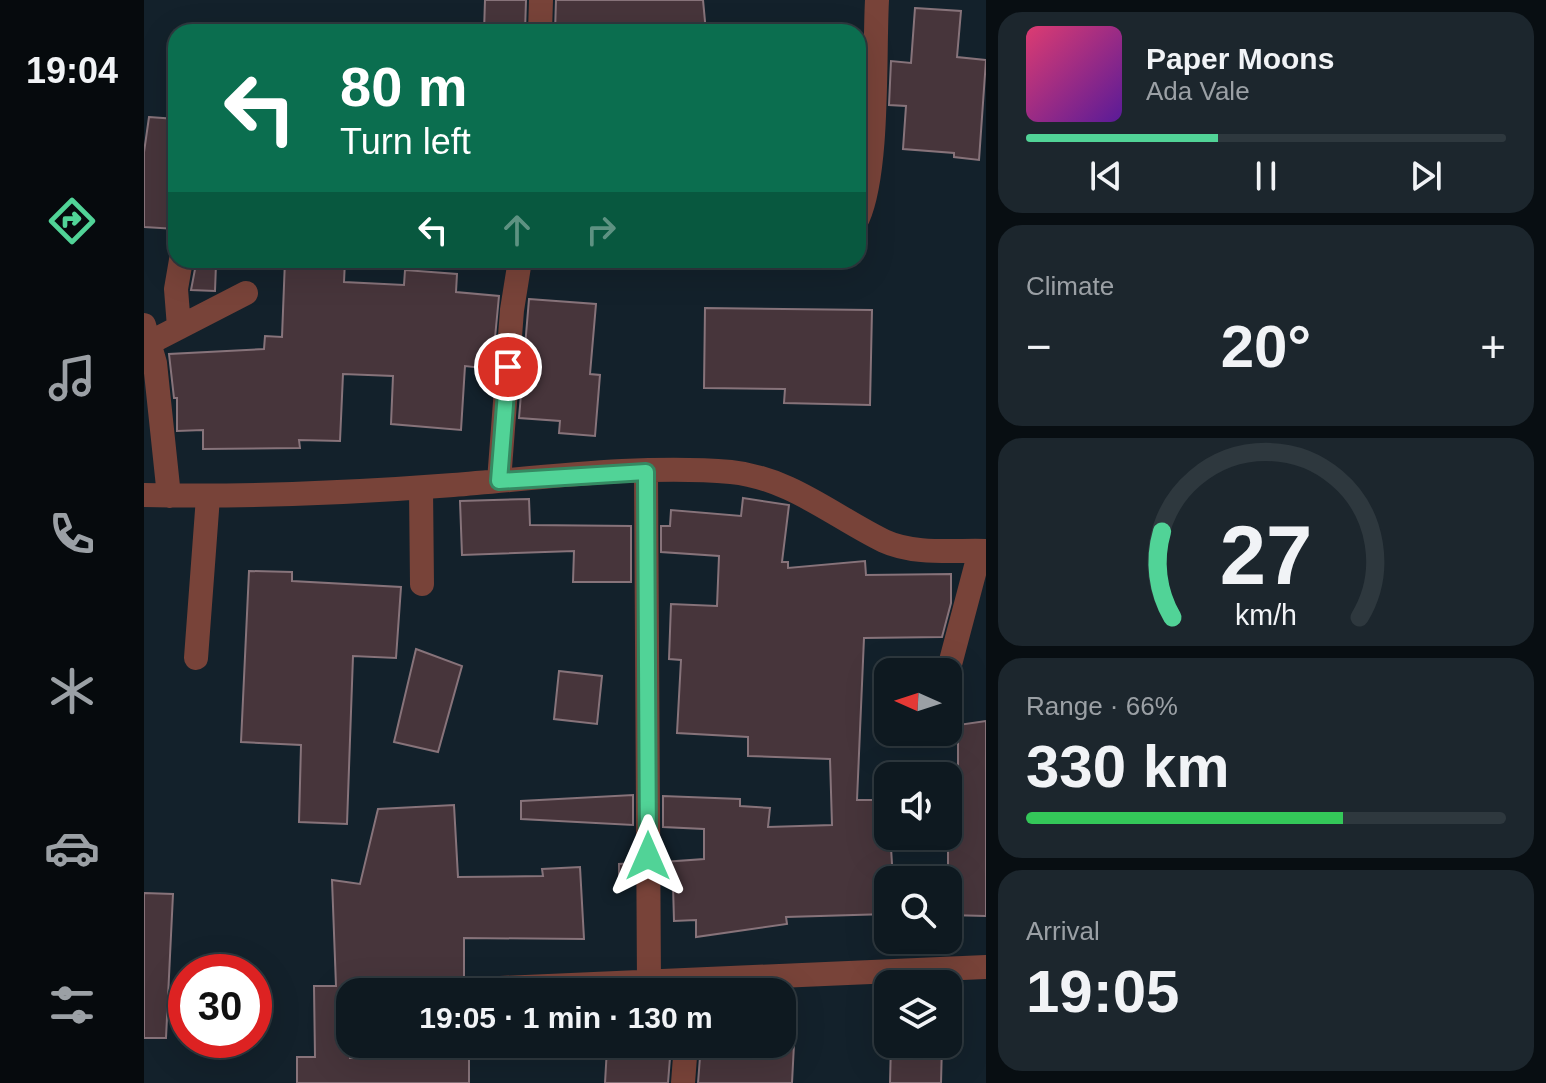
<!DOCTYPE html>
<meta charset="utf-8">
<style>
:root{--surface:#0e1920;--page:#1c262d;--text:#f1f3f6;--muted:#9ba0a5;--line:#2e383e;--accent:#51d397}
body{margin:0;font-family:Helvetica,sans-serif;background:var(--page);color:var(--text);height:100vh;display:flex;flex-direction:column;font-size:30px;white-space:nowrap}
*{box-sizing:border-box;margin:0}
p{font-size:26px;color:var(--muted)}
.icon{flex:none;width:44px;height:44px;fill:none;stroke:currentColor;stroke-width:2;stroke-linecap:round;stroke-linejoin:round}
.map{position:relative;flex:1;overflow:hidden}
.panel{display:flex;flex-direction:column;gap:12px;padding:12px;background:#080e12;width:560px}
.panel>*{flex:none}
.guide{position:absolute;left:24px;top:24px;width:698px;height:244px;border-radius:24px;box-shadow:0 8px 32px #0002,0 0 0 2px var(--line);background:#0b6e4f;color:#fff;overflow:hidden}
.needle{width:52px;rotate:273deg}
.tools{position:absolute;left:730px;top:658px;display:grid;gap:16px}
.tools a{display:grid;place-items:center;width:88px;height:88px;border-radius:16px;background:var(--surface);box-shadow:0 8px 32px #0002,0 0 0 2px var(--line);font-size:40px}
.speed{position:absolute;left:24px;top:954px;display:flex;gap:16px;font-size:40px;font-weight:700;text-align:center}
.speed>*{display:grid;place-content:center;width:104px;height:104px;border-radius:50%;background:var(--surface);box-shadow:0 8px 32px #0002,0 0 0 2px var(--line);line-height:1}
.speed .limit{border:12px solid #d22;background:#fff;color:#111}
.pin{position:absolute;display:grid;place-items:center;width:68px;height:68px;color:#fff;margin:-34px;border:4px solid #fff;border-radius:50%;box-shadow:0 2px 8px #0007}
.me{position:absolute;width:88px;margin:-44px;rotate:0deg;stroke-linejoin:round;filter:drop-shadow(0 0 6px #0008)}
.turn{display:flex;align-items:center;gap:28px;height:168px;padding:0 40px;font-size:36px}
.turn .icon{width:104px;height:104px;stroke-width:2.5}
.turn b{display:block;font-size:56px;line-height:68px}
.lanes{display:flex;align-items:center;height:76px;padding:0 40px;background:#0003;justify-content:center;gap:40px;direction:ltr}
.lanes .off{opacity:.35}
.big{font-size:60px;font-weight:600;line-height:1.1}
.panel .tile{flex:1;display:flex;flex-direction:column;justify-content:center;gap:12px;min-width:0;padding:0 28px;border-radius:24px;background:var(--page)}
.panel .dial{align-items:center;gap:0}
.dial svg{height:208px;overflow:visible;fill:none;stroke:var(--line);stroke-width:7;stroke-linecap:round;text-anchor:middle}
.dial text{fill:var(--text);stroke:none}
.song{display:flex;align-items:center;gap:24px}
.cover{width:96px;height:96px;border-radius:12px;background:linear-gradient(135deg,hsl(340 70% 55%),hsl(270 70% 35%))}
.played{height:8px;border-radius:4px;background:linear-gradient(90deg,var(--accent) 40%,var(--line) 40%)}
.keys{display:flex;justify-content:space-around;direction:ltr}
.heat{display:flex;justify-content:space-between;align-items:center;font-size:44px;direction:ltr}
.charge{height:12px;border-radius:6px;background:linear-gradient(90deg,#34c759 66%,var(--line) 0)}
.trip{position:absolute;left:192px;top:978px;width:460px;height:80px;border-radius:24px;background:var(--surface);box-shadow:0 8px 32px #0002,0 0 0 2px var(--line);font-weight:600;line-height:80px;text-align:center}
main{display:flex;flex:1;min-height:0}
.menu{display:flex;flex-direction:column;width:144px;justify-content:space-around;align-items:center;background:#060a0d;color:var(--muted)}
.menu .icon{width:56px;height:56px}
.menu .on{color:var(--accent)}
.menu b{font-size:36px;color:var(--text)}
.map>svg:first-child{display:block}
.building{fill:#47353b;stroke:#87737a;stroke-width:2}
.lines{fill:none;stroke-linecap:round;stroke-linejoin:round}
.minor{stroke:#784339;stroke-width:24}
.route-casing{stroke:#358962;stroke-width:20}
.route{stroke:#51d397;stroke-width:14}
</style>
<main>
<nav class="menu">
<b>19:04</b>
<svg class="icon on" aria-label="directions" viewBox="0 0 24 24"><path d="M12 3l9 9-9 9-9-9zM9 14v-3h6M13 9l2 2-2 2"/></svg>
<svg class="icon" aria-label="music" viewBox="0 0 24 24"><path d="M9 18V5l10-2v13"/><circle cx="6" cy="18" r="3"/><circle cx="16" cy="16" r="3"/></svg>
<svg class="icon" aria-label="phone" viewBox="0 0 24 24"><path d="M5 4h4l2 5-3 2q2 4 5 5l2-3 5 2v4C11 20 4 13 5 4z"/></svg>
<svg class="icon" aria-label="climate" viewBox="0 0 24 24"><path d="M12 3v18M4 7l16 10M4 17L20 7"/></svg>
<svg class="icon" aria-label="car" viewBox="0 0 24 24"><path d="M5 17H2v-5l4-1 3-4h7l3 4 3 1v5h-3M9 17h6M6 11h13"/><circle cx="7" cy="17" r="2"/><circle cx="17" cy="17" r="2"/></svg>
<svg class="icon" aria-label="filters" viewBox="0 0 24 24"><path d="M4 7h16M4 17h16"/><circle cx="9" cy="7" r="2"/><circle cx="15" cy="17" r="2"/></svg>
</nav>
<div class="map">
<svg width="842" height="1083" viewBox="0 0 842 1083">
<rect width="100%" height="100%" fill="#13212b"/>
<path class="building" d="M 341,0 L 382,0 L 381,32 L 340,32 Z
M 412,0 L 559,0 L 562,32 L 411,32 Z
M 771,8 L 817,11 L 813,57 L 842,60 L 835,160 L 810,157 L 810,153 L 759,149 L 762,106 L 745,105 L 747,61 L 767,63 Z
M 5,117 L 32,119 L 32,229 L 0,227 L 0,152 Z
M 141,260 L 201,260 L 200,282 L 260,285 L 261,270 L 313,274 L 312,292 L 355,296 L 348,369 L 321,366 L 317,430 L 247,424 L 249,376 L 199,374 L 196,441 L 155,440 L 156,448 L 59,449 L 59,430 L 33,431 L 33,398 L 30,398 L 25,354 L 120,349 L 121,336 L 138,337 Z
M 52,264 L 72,264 L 71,291 L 47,290 Z
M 385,299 L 452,304 L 446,374 L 456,375 L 451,436 L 415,433 L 416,421 L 375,418 Z
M 561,308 L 728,310 L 726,405 L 640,403 L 641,389 L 560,388 Z
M 599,498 L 645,505 L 638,562 L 644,562 L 644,568 L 721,561 L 722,575 L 807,574 L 807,603 L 798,637 L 720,638 L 713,800 L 744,800 L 749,880 L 744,880 L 744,914 L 642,917 L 643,924 L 552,937 L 552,920 L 530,921 L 529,885 L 519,884 L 519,862 L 560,859 L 560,829 L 519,827 L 519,796 L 596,799 L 596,806 L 626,808 L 624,827 L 688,825 L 686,759 L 604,756 L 604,737 L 533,733 L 537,660 L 525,659 L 527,604 L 573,606 L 575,556 L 517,552 L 517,526 L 526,526 L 527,510 L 597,516 Z
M 385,499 L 386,525 L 487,526 L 487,582 L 429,582 L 430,551 L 318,555 L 316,501 Z
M 105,571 L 148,572 L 148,581 L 257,587 L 252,658 L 209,656 L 203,824 L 155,822 L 157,745 L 97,742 Z
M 272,649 L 318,666 L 294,752 L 250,742 Z
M 415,671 L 458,676 L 453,724 L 410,719 Z
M 842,721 L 842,916 L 804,915 L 804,836 L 806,805 L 814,803 L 814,725 Z
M 489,795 L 489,825 L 377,819 L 377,801 Z
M 310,805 L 314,877 L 399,876 L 398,869 L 436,867 L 440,939 L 320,938 L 320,992 L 206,992 L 206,1058 L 325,1059 L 325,1083 L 153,1083 L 153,1057 L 171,1057 L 170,986 L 192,986 L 188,880 L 216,884 L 234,809 Z
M 489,863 L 489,882 L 475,881 L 475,864 Z
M 0,893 L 29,894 L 22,1038 L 0,1038 Z
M 496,1044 L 527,1045 L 524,1083 L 461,1083 L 463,1048 L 496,1050 Z
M 557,1044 L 622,1047 L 623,1044 L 650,1044 L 648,1083 L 554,1083 Z
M 747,1044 L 798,1044 L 797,1083 L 746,1083 Z"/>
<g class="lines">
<path class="minor" d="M 396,32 L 397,0
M 714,218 C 735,170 730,56 733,0
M 0,325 L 11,363 L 25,496
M 35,327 L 32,289 L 37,260
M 5,343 L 102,293
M 502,472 L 505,984
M 355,481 L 368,310 L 376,260
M 277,488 L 278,584
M 0,495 C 103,497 206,493 309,485 C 396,478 500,464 587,472 C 646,478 689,516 740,541 C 770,555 810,550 842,551
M 52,658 L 64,497
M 804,672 L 836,551
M 334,989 L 842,967
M 539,1083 L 542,1044"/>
</g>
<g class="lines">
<defs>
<path id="route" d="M 364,367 L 355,481 L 502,472 L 504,856"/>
</defs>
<use href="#route" class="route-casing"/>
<use href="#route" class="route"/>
</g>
</svg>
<div class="tools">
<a><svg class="needle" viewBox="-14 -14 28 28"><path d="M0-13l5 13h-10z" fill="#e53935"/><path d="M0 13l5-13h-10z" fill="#9ba0a5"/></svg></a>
<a><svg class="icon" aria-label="sound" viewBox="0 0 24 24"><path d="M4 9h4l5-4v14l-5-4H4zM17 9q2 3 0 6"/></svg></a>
<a><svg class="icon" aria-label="search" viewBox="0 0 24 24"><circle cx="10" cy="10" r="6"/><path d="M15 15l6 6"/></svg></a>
<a><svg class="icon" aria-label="layers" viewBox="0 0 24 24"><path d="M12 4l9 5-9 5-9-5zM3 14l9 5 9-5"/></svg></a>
</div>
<div class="speed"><div class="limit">30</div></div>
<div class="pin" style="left:364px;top:367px;background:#d93025"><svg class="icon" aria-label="arrive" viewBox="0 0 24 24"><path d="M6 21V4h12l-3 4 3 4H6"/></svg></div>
<svg class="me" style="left:504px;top:856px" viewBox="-20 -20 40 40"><path d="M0-17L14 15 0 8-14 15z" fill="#51d397" stroke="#fff" stroke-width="4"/></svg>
<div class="trip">19:05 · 1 min · 130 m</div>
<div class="guide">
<div class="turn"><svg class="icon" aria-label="left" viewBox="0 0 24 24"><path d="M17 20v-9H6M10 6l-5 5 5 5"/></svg><div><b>80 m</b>Turn left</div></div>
<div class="lanes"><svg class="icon" aria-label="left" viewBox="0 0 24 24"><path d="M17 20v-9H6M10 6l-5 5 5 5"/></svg><svg class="icon off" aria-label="ahead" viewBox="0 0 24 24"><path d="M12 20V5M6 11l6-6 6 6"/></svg><svg class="icon off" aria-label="right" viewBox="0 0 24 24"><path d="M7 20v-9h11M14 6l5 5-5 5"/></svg></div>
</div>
</div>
<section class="panel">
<div class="tile">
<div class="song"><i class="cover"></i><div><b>Paper Moons</b><p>Ada Vale</p></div></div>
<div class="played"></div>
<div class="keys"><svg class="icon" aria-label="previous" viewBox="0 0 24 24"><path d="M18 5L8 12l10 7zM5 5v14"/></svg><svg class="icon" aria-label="pause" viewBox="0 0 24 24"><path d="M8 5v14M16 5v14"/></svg><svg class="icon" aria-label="next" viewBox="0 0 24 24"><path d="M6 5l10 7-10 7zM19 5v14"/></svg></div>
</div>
<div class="tile"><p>Climate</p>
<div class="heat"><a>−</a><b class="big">20°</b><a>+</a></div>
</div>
<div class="tile dial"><svg viewBox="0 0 100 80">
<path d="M14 69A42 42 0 1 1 86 69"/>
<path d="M14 69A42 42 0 0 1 10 36" stroke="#51d397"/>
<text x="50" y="56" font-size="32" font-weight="700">27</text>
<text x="50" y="72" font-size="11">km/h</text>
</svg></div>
<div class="tile"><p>Range · 66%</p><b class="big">330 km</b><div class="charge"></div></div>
<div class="tile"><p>Arrival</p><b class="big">19:05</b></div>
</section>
</main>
